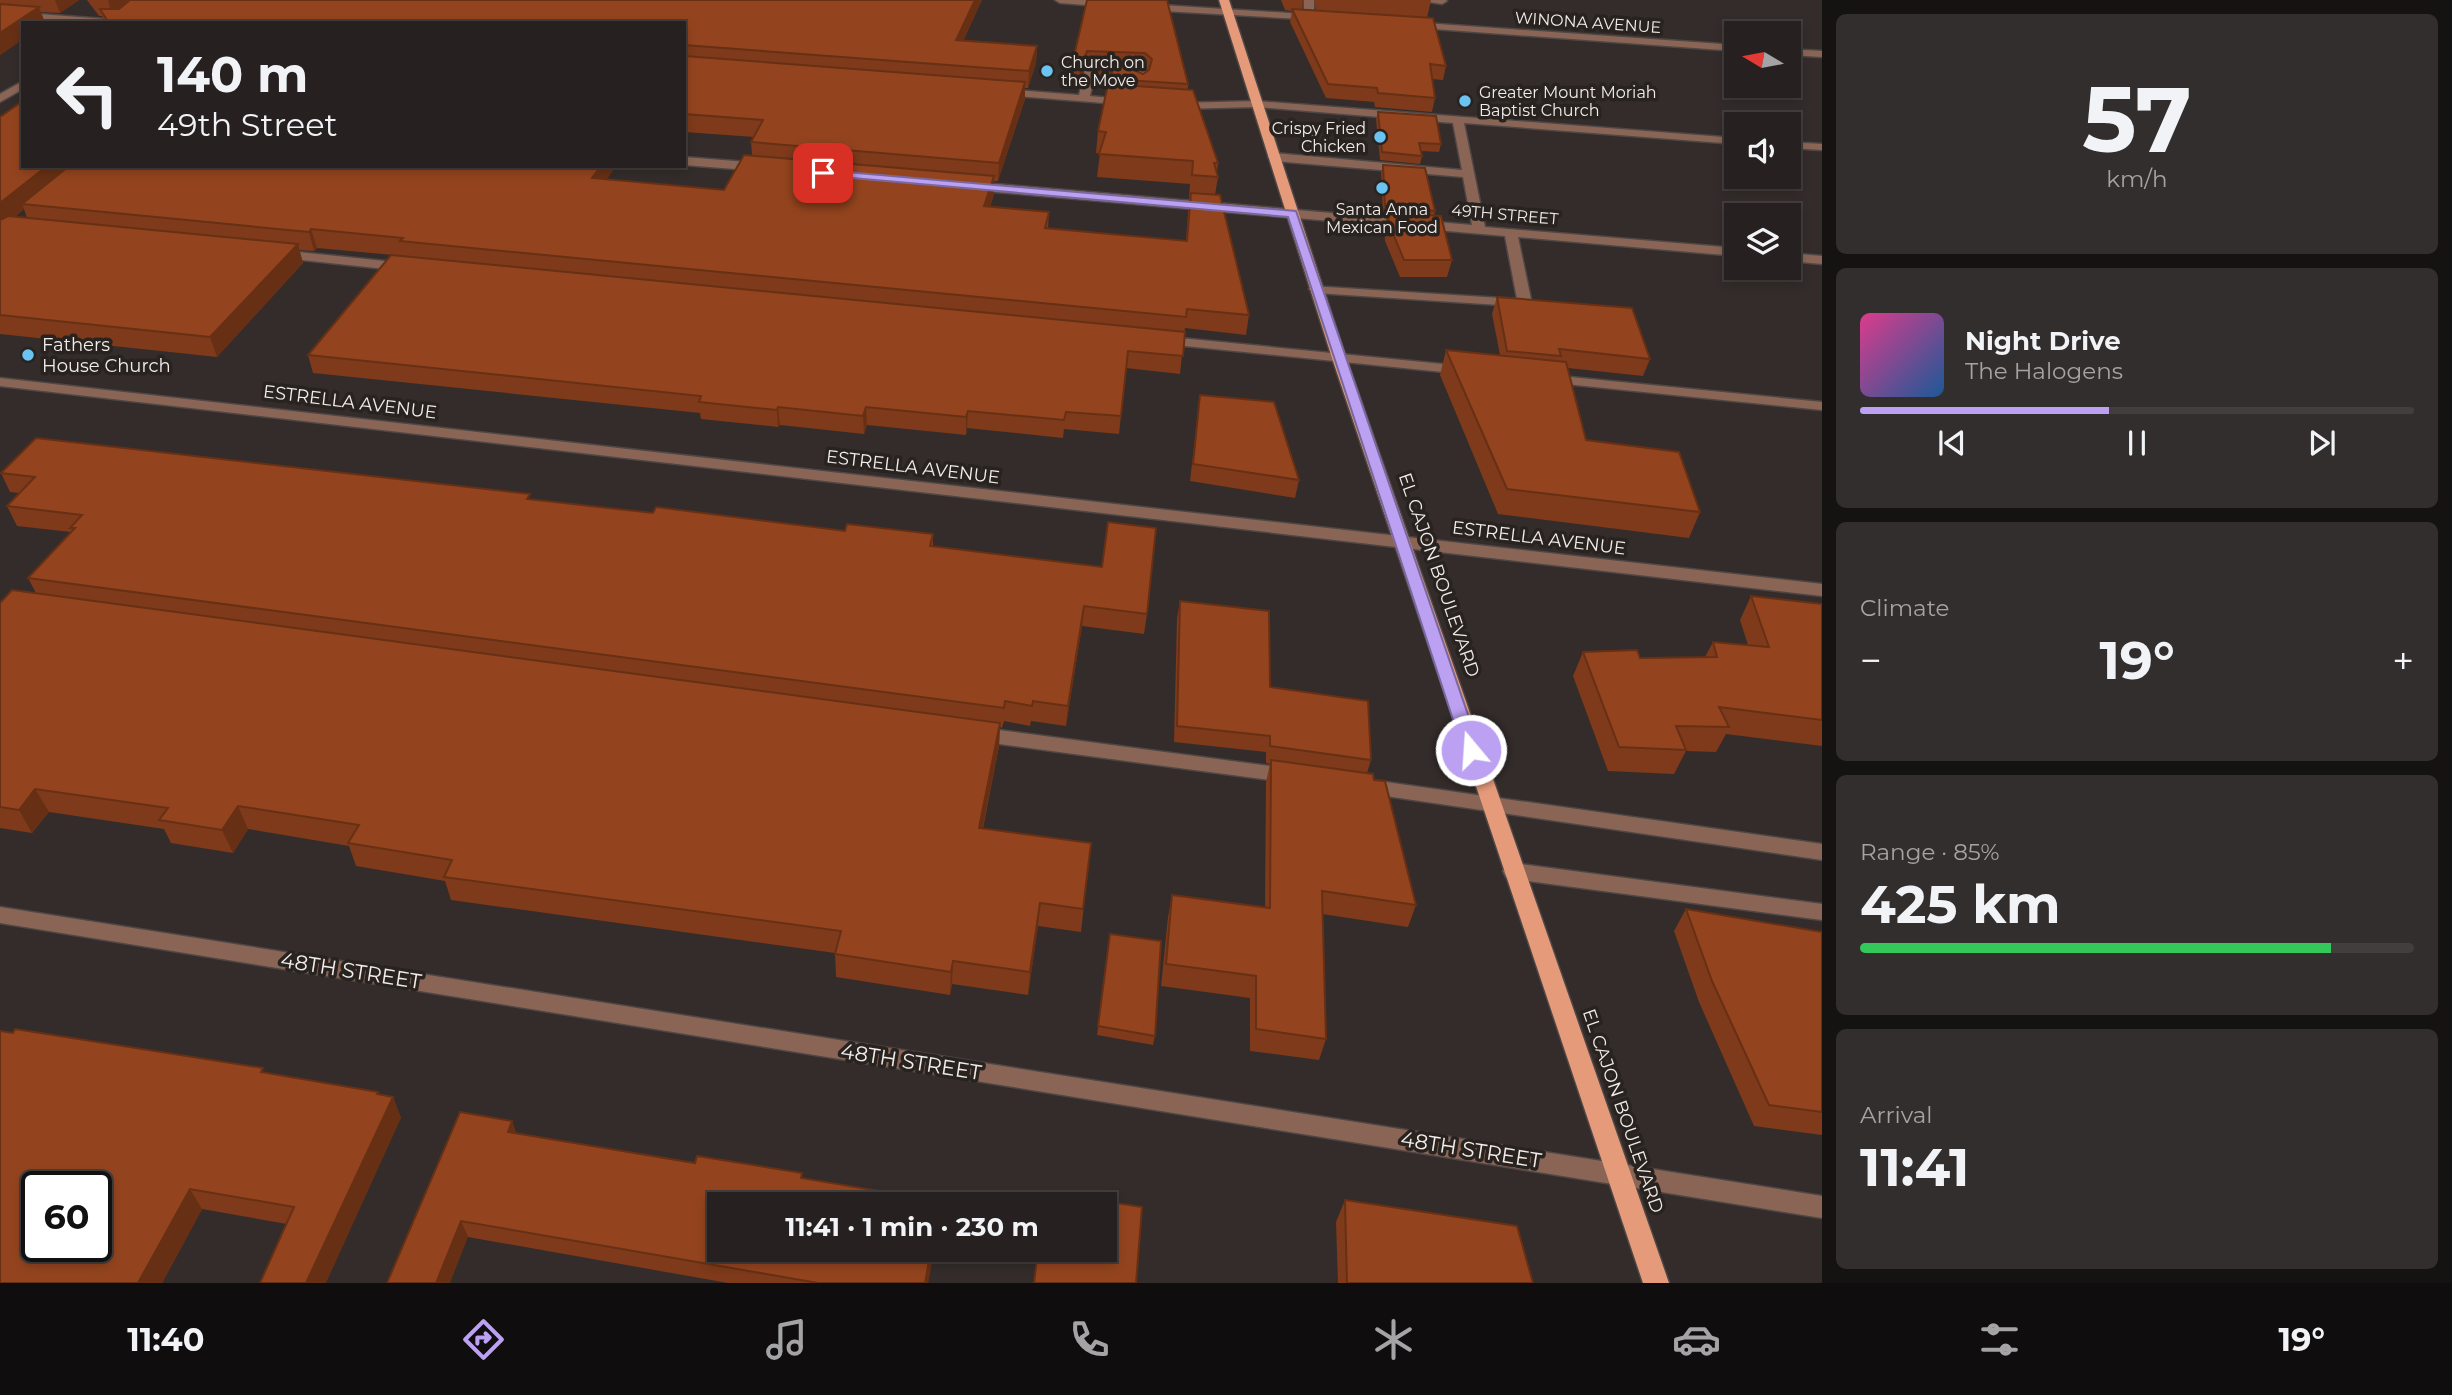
<!DOCTYPE html>
<meta charset="utf-8">
<style>
:root{--surface:#262120;--page:#322e2d;--text:#f1f3f6;--muted:#a4a3a5;--line:#423e3e;--accent:#bca0f2}
body{margin:0;font-family:Montserrat,sans-serif;background:var(--page);color:var(--text);height:100vh;display:flex;flex-direction:column;font-size:26px;white-space:nowrap}
*{box-sizing:border-box;margin:0}
p{font-size:23px;color:var(--muted)}
.icon{flex:none;width:38px;height:38px;fill:none;stroke:currentColor;stroke-width:2;stroke-linecap:round;stroke-linejoin:round}
.map{position:relative;flex:1;overflow:hidden}
.drawer{display:flex;flex-direction:column;gap:14px;padding:14px;background:#151212;width:630px}
.drawer>*{flex:none}
.top-card{position:absolute;left:21px;top:21px;width:665px;height:147px;border-radius:0px;box-shadow:0 4px 10px #0003,0 0 0 2px var(--line);background:#262120;color:var(--text);overflow:hidden}
.needle{width:46px;rotate:280deg}
.fabs{position:absolute;left:1724px;top:21px;display:grid;gap:14px}
.fabs a{display:grid;place-items:center;width:77px;height:77px;border-radius:0px;background:var(--surface);box-shadow:0 4px 10px #0003,0 0 0 2px var(--line);font-size:35px}
.speed{position:absolute;left:21px;top:1171px;display:flex;gap:14px;font-size:35px;font-weight:700;text-align:center}
.speed>*{display:grid;place-content:center;width:91px;height:91px;border-radius:50%;background:var(--surface);box-shadow:0 4px 10px #0003,0 0 0 2px var(--line);line-height:1}
.speed .limit{border:4px solid #111;border-radius:10px;background:#fff;color:#111}
.pin{position:absolute;display:grid;place-items:center;width:60px;height:60px;color:#fff;margin:-30px;border-radius:14px;box-shadow:0 4px 10px #0006}
.me{position:absolute;width:77px;margin:-38px;rotate:342deg;stroke-linejoin:round;filter:drop-shadow(0 0 5px #0008)}
.turn{display:flex;align-items:center;gap:24px;height:147px;padding:0 21px;font-size:32px}
.turn .icon{width:91px;height:91px;stroke-width:2.5}
.turn b{display:block;font-size:49px;line-height:60px}
.big{font-size:52px;font-weight:700;line-height:1.1}
.drawer .widget{flex:1;display:flex;flex-direction:column;justify-content:center;gap:10px;min-width:0;padding:0 24px;border-radius:10px;background:var(--page)}
.drawer .dial{align-items:center;gap:0}
.dial b{font-size:91px;line-height:1}
.song{display:flex;align-items:center;gap:21px}
.cover{width:84px;height:84px;border-radius:10px;background:linear-gradient(135deg,hsl(330 70% 55%),hsl(210 70% 35%))}
.played{height:7px;border-radius:4px;background:linear-gradient(90deg,var(--accent) 45%,var(--line) 45%)}
.keys{display:flex;justify-content:space-around;direction:ltr}
.heat{display:flex;justify-content:space-between;align-items:center;font-size:38px;direction:ltr}
.charge{height:10px;border-radius:5px;background:linear-gradient(90deg,#34c759 85%,var(--line) 0)}
.trip{position:absolute;left:707px;top:1192px;width:410px;height:70px;border-radius:0px;background:var(--surface);box-shadow:0 4px 10px #0003,0 0 0 2px var(--line);font-weight:700;line-height:70px;text-align:center}
.tab-bar{display:flex;height:112px;justify-content:space-around;align-items:center;background:#0f0d0d;color:var(--muted)}
.tab-bar .icon{width:49px;height:49px}
.tab-bar .current{color:var(--accent)}
.tab-bar b{font-size:32px;color:var(--text)}
main{display:flex;flex:1;min-height:0}
.map>svg:first-child{display:block}
.lines{fill:none;stroke-linecap:round;stroke-linejoin:round}
.minor-casing{stroke:#4e4745;stroke-width:3}
.major-casing{stroke:#4e4745;stroke-width:3}
.minor{fill:#8a6555;fill-rule:evenodd}
.major{fill:#e59a7a;fill-rule:evenodd}
.wall{fill:#7e3a1a;fill-rule:evenodd}
.shaded-wall{fill:#673015}
.building{fill:#93441e;stroke:#673015;stroke-width:2;fill-rule:evenodd}
.route{fill:#bca0f2;stroke:#7a689d;stroke-width:2}
.poi-dot{fill:#6bc3f2;stroke:#292320;stroke-width:2.5}
.labels{text-anchor:middle;stroke-width:7;stroke-linejoin:round;paint-order:stroke}
.far-street-label{font-size:16px;fill:#f1eceb;stroke:#292320}
.far-poi-label{font-size:16px;fill:#f1eceb;stroke:#292320;text-anchor:start}
.poi-label{font-size:18px;fill:#f1eceb;stroke:#292320;text-anchor:start}
.street-label{font-size:18px;fill:#f1eceb;stroke:#292320}
.near-street-label{font-size:21px;fill:#f1eceb;stroke:#292320}
</style>
<main>
<div class="map">
<svg width="1822" height="1283" viewBox="0 0 1822 1283">
<rect width="100%" height="100%" fill="#332c2a"/>
<g class="lines">
<defs>
<path id="minor" d="M 1055,0 L 1098,0 L 1116,4 L 1111,7 L 1060,3 Z
M 1304,0 L 1314,0 L 1314,15 L 1319,18 L 1318,20 L 1146,10 L 1141,7 L 1146,4 L 1304,14 Z
M 1416,0 L 1446,0 L 1447,1 L 1442,4 Z
M 0,11 L 118,20 L 123,23 L 75,23 L 0,17 Z
M 1411,22 L 1736,45 L 1736,51 L 1407,27 L 1407,23 Z
M 1788,49 L 1822,51 L 1822,57 L 1788,55 Z
M 1090,67 L 1143,70 L 1148,73 L 1145,84 L 1140,87 L 1135,84 L 1137,76 L 1095,73 L 1090,96 L 1133,100 L 1133,104 L 1129,105 L 1003,95 L 998,92 L 1003,89 L 1079,95 L 1085,70 Z
M 23,81 L 23,89 L 0,102 L 0,94 Z
M 1257,101 L 1736,138 L 1736,144 L 1464,123 L 1485,227 L 1736,248 L 1736,256 L 1518,237 L 1532,304 L 1530,307 L 1316,293 L 1309,289 L 1311,286 L 1517,299 L 1505,236 L 972,190 L 966,186 L 972,182 L 1472,225 L 1463,177 L 1274,161 L 1268,157 L 1274,153 L 1462,170 L 1453,123 L 1257,107 L 1178,109 L 1172,106 L 1178,103 Z
M 1788,142 L 1822,144 L 1822,150 L 1788,148 Z
M 684,157 L 760,163 L 766,167 L 760,171 L 684,165 Z
M 279,250 L 404,263 L 411,267 L 404,271 L 274,257 L 274,251 Z
M 1788,253 L 1822,256 L 1822,264 L 1788,261 Z
M 1160,336 L 1463,366 L 1470,370 L 1463,374 L 1155,343 L 1155,337 Z
M 1550,375 L 1822,402 L 1822,410 L 1545,382 L 1545,376 Z
M 0,378 L 1822,584 L 1822,596 L 0,386 Z
M 976,727 L 1292,769 L 1299,771 L 1302,776 L 1299,781 L 1292,783 L 976,741 L 969,739 L 967,734 L 969,729 Z
M 1365,779 L 1822,844 L 1822,860 L 1365,793 L 1358,791 L 1355,786 L 1358,781 Z
M 1513,863 L 1822,904 L 1822,920 L 1513,879 L 1506,877 L 1503,871 L 1506,865 Z
M 0,907 L 1822,1196 L 1822,1218 L 0,923 Z"/>
<path id="major" d="M 1219,0 L 1229,0 L 1346,358 L 1669,1283 L 1643,1283 L 1332,358 Z"/>
</defs>
<use href="#minor" class="minor-casing"/>
<use href="#major" class="major-casing"/>
<use href="#minor" class="minor"/>
<use href="#major" class="major"/>
</g>
<path class="wall" d="M 0,0 L 79,0 L 60,13 L 41,12 L 45,23 L 23,23 L 23,39 L 0,55 Z
M 87,0 L 982,0 L 963,41 L 1037,46 L 1036,63 L 1028,88 L 1025,88 L 1025,99 L 998,181 L 994,181 L 994,194 L 990,207 L 1049,212 L 1048,229 L 1186,241 L 1190,184 L 1097,177 L 1100,153 L 1096,153 L 1098,131 L 1108,87 L 1095,86 L 1097,66 L 1086,65 L 1079,85 L 1070,84 L 1071,69 L 1087,0 L 1188,84 L 1188,90 L 1218,163 L 1217,172 L 1218,177 L 1215,195 L 1249,315 L 1246,335 L 1185,328 L 1180,374 L 1126,368 L 1119,434 L 1064,429 L 1063,438 L 967,428 L 966,435 L 867,425 L 864,434 L 780,425 L 778,427 L 701,419 L 700,413 L 313,373 L 308,355 L 404,256 L 317,248 L 314,251 L 299,250 L 303,263 L 217,357 L 0,334 L 0,117 L 23,166 L 607,180 L 724,190 L 752,155 L 751,142 L 754,137 L 684,132 L 684,23 L 105,23 L 102,16 L 99,16 ZM 1135,67 L 1143,67 L 1147,71 L 1143,74 L 1135,70 ZM 24,209 L 27,218 L 15,217 Z
M 1281,0 L 1303,0 L 1302,9 L 1316,10 L 1314,0 L 1431,0 L 1427,18 L 1446,66 L 1443,80 L 1432,79 L 1435,98 L 1432,112 L 1375,107 L 1374,102 L 1326,98 L 1290,22 L 1292,11 L 1285,10 Z
M 1378,112 L 1441,144 L 1439,152 L 1421,151 L 1422,156 L 1420,164 L 1380,160 L 1376,119 Z
M 1383,165 L 1435,211 L 1434,216 L 1452,260 L 1447,277 L 1400,277 L 1385,241 L 1384,228 L 1387,215 L 1383,215 L 1381,173 Z
M 1497,297 L 1650,359 L 1643,376 L 1568,368 L 1586,440 L 1700,512 L 1689,538 L 1498,514 L 1440,375 L 1446,350 L 1500,355 L 1492,314 Z
M 1200,395 L 1299,480 L 1295,498 L 1190,481 Z
M 1,473 L 531,500 L 653,513 L 845,531 L 933,534 L 933,547 L 1147,614 L 1144,634 L 1082,626 L 1066,726 L 1031,721 L 1030,726 L 1004,721 L 1002,728 L 1000,727 L 999,746 L 983,829 L 1091,843 L 1081,932 L 1038,926 L 1028,995 L 952,984 L 950,995 L 836,977 L 835,953 L 451,900 L 445,881 L 356,866 L 349,846 L 248,829 L 233,853 L 171,843 L 164,829 L 49,812 L 32,833 L 0,828 L 0,603 L 36,593 L 28,578 L 71,532 L 17,526 L 7,506 L 19,493 L 10,492 Z
M 1751,596 L 1822,604 L 1822,746 L 1726,734 L 1716,752 L 1686,751 L 1674,774 L 1608,771 L 1573,676 L 1583,652 L 1640,658 L 1705,657 L 1713,642 L 1748,645 L 1740,620 Z
M 1180,601 L 1270,687 L 1371,760 L 1367,773 L 1374,780 L 1416,905 L 1408,927 L 1322,914 L 1326,1039 L 1319,1060 L 1250,1051 L 1250,998 L 1161,986 L 1168,917 L 1172,895 L 1265,908 L 1266,782 L 1270,764 L 1266,763 L 1266,752 L 1174,742 L 1177,618 Z
M 1686,909 L 1822,932 L 1822,1135 L 1754,1126 L 1699,1002 L 1674,931 Z
M 1110,934 L 1155,1036 L 1153,1045 L 1097,1035 Z
M 266,1073 L 393,1097 L 401,1118 L 287,1224 L 202,1209 L 162,1283 L 0,1283 Z
M 512,1121 L 516,1133 L 695,1163 L 802,1173 L 802,1179 L 934,1250 L 928,1283 L 728,1283 L 468,1237 L 387,1283 Z
M 1345,1200 L 1533,1283 L 1338,1283 L 1336,1222 Z"/>
<path class="shaded-wall" d="M 55,0 L 79,0 L 60,13 Z
M 109,0 L 138,0 L 113,17 L 108,1 Z
M 975,0 L 982,0 L 956,57 L 956,40 Z
M 39,7 L 45,23 L 23,23 L 23,39 L 0,55 L 0,33 Z
M 1037,46 L 1036,63 L 1028,88 L 1029,71 Z
M 1087,51 L 1086,65 L 1079,85 L 1080,70 Z
M 1025,82 L 1025,99 L 998,181 L 999,163 Z
M 47,166 L 77,166 L 22,204 L 24,209 L 0,229 L 0,203 Z
M 601,166 L 616,166 L 595,197 L 592,178 Z
M 994,176 L 994,194 L 984,225 L 984,206 Z
M 311,229 L 317,248 L 314,251 L 309,232 Z
M 298,244 L 303,263 L 217,357 L 210,337 Z
M 778,407 L 780,425 L 778,427 L 777,410 Z
M 866,407 L 867,425 L 864,434 L 863,416 Z
M 968,411 L 967,428 L 966,435 L 966,417 Z
M 1084,606 L 1082,626 L 1066,726 L 1068,706 Z
M 1000,723 L 999,746 L 978,851 L 979,828 Z
M 35,789 L 49,812 L 32,833 L 19,810 Z
M 238,806 L 248,829 L 233,853 L 222,830 Z
M 1040,903 L 1038,926 L 1028,995 L 1030,972 Z
M 953,961 L 952,984 L 950,995 L 951,972 Z
M 378,1092 L 386,1111 L 393,1097 L 401,1118 L 326,1283 L 306,1283 Z
M 512,1121 L 518,1138 L 508,1132 Z
M 190,1189 L 202,1209 L 162,1283 L 138,1283 Z
M 461,1221 L 468,1237 L 450,1283 L 436,1283 Z
M 931,1250 L 934,1250 L 928,1283 L 925,1283 Z"/>
<path class="building" d="M 130,0 L 975,0 L 956,40 L 1037,46 L 1029,71 L 684,45 L 684,23 L 109,23 L 100,9 L 119,9 Z
M 1087,0 L 1167,0 L 1188,84 L 1110,79 L 1112,72 L 1096,71 L 1098,61 L 1135,64 L 1134,70 L 1143,74 L 1149,70 L 1152,59 L 1145,53 L 1087,51 L 1080,70 L 1071,69 Z
M 0,4 L 39,7 L 0,33 Z
M 1292,9 L 1433,18 L 1446,66 L 1430,64 L 1435,98 L 1378,93 L 1377,88 L 1328,84 Z
M 684,56 L 1025,82 L 999,163 L 751,142 L 763,120 L 684,114 Z
M 1108,84 L 1193,90 L 1218,163 L 1214,163 L 1218,177 L 1192,175 L 1193,161 L 1099,154 L 1106,132 L 1098,131 Z
M 23,101 L 23,166 L 47,166 L 0,203 L 0,117 Z
M 1378,112 L 1436,116 L 1441,144 L 1419,143 L 1422,156 L 1382,152 Z
M 744,155 L 994,176 L 984,206 L 1049,212 L 1045,228 L 1187,241 L 1191,193 L 1220,195 L 1249,315 L 1187,309 L 1186,317 L 400,241 L 403,238 L 311,229 L 309,232 L 22,204 L 69,166 L 601,166 L 592,178 L 724,190 Z
M 1383,165 L 1425,168 L 1435,211 L 1385,206 Z
M 1388,212 L 1441,216 L 1452,260 L 1404,260 L 1389,224 Z
M 8,216 L 298,244 L 210,337 L 0,315 L 0,220 Z
M 391,255 L 1185,332 L 1183,356 L 1128,351 L 1121,416 L 1066,412 L 1064,420 L 968,411 L 966,417 L 866,407 L 863,416 L 778,407 L 777,410 L 699,402 L 701,396 L 308,355 Z
M 1497,297 L 1632,308 L 1650,359 L 1559,349 L 1561,356 L 1507,351 Z
M 1446,350 L 1566,362 L 1586,440 L 1679,452 L 1700,512 L 1507,489 Z
M 1200,395 L 1274,402 L 1299,480 L 1193,464 Z
M 36,438 L 530,494 L 527,499 L 653,513 L 656,507 L 845,531 L 847,524 L 933,534 L 930,546 L 1102,567 L 1108,522 L 1156,528 L 1147,614 L 1084,606 L 1068,706 L 1033,701 L 1032,706 L 1005,701 L 1004,708 L 28,578 L 75,528 L 70,528 L 82,515 L 7,506 L 35,477 L 1,473 Z
M 12,590 L 1000,723 L 979,828 L 1091,843 L 1083,909 L 1040,903 L 1030,972 L 953,961 L 951,972 L 835,954 L 841,931 L 444,877 L 452,860 L 348,843 L 359,825 L 238,806 L 222,830 L 159,820 L 168,808 L 35,789 L 19,810 L 0,807 L 0,603 Z
M 1751,596 L 1822,604 L 1822,720 L 1719,707 L 1729,727 L 1676,726 L 1686,750 L 1619,747 L 1583,652 L 1637,650 L 1640,658 L 1717,657 L 1713,642 L 1769,647 Z
M 1180,601 L 1269,611 L 1270,687 L 1368,701 L 1371,760 L 1270,746 L 1270,736 L 1177,726 Z
M 1271,760 L 1373,774 L 1374,780 L 1385,781 L 1416,905 L 1322,891 L 1326,1039 L 1256,1029 L 1256,976 L 1166,964 L 1172,895 L 1270,908 Z
M 1686,909 L 1822,932 L 1822,1112 L 1769,1105 L 1712,981 Z
M 1110,934 L 1161,941 L 1155,1036 L 1098,1026 Z
M 15,1029 L 263,1068 L 261,1072 L 378,1092 L 377,1094 L 393,1097 L 306,1283 L 260,1283 L 294,1207 L 190,1189 L 138,1283 L 0,1283 L 0,1031 L 13,1033 ZM 37,1186 L 96,1186 L 96,1246 L 37,1246 Z
M 460,1112 L 512,1121 L 508,1132 L 695,1163 L 697,1156 L 802,1173 L 801,1178 L 940,1201 L 939,1204 L 719,1204 L 719,1250 L 931,1250 L 925,1283 L 818,1283 L 461,1221 L 436,1283 L 387,1283 Z
M 1045,1192 L 1142,1207 L 1136,1283 L 1034,1283 L 1038,1250 L 1104,1250 L 1104,1204 L 1044,1204 Z
M 1345,1200 L 1517,1226 L 1533,1283 L 1347,1283 Z"/>
<path class="route" d="M 823,170 L 1296,211 L 1480,750 L 1477,755 L 1471,756 L 1463,750 L 1288,217 L 819,175 L 818,173 Z"/>
<g class="poi-dot">
<circle cx="1047" cy="71" r="7"/>
<circle cx="1465" cy="101" r="7"/>
<circle cx="1380" cy="137" r="7"/>
<circle cx="1382" cy="188" r="7"/>
<circle cx="28" cy="355" r="7"/>
</g>
<g class="labels">
<g class="far-street-label">
<text transform="translate(1588 22) rotate(4)" y="6">WINONA AVENUE</text>
<text transform="translate(1505 214) rotate(5)" y="6">49TH STREET</text>
</g>
<g class="far-poi-label">
<text x="1061" y="68">Church on<tspan x="1061" dy="18">the Move</tspan></text>
<text x="1479" y="98">Greater Mount Moriah<tspan x="1479" dy="18">Baptist Church</tspan></text>
<text x="1366" y="134" text-anchor="end">Crispy Fried<tspan x="1366" dy="18">Chicken</tspan></text>
<text x="1382" y="215" text-anchor="middle">Santa Anna<tspan x="1382" dy="18">Mexican Food</tspan></text>
</g>
<g class="poi-label">
<text x="42" y="351">Fathers<tspan x="42" dy="21">House Church</tspan></text>
</g>
<g class="street-label">
<text transform="translate(350 402) rotate(7)" y="6">ESTRELLA AVENUE</text>
<text transform="translate(913 467) rotate(7)" y="6">ESTRELLA AVENUE</text>
<text transform="translate(1539 538) rotate(7)" y="6">ESTRELLA AVENUE</text>
<text transform="translate(1439 575) rotate(71)" y="6">EL CAJON BOULEVARD</text>
<text transform="translate(1623 1111) rotate(71)" y="6">EL CAJON BOULEVARD</text>
</g>
<g class="near-street-label">
<text transform="translate(351 971) rotate(9)" y="7">48TH STREET</text>
<text transform="translate(911 1062) rotate(9)" y="7">48TH STREET</text>
<text transform="translate(1471 1150) rotate(9)" y="7">48TH STREET</text>
</g>
</g>
</svg>
<div class="fabs">
<a><svg class="needle" viewBox="-14 -14 28 28"><path d="M0-13l5 13h-10z" fill="#e53935"/><path d="M0 13l5-13h-10z" fill="#a4a3a5"/></svg></a>
<a><svg class="icon" aria-label="sound" viewBox="0 0 24 24"><path d="M4 9h4l5-4v14l-5-4H4zM17 9q2 3 0 6"/></svg></a>
<a><svg class="icon" aria-label="layers" viewBox="0 0 24 24"><path d="M12 4l9 5-9 5-9-5zM3 14l9 5 9-5"/></svg></a>
</div>
<div class="speed"><div class="limit">60</div></div>
<div class="pin" style="left:823px;top:173px;background:#d93025"><svg class="icon" aria-label="arrive" viewBox="0 0 24 24"><path d="M6 21V4h12l-3 4 3 4H6"/></svg></div>
<svg class="me" style="left:1471px;top:750px" viewBox="-20 -20 40 40"><circle r="17" fill="#bca0f2" stroke="#fff" stroke-width="3"/><path d="M0-11L8 9 0 5-8 9z" fill="#fff"/></svg>
<div class="trip">11:41 · 1 min · 230 m</div>
<div class="top-card">
<div class="turn"><svg class="icon" aria-label="left" viewBox="0 0 24 24"><path d="M17 20v-9H6M10 6l-5 5 5 5"/></svg><div><b>140 m</b>49th Street</div></div>
</div>
</div>
<section class="drawer">
<div class="widget dial"><b>57</b><p>km/h</p></div>
<div class="widget">
<div class="song"><i class="cover"></i><div><b>Night Drive</b><p>The Halogens</p></div></div>
<div class="played"></div>
<div class="keys"><svg class="icon" aria-label="previous" viewBox="0 0 24 24"><path d="M18 5L8 12l10 7zM5 5v14"/></svg><svg class="icon" aria-label="pause" viewBox="0 0 24 24"><path d="M8 5v14M16 5v14"/></svg><svg class="icon" aria-label="next" viewBox="0 0 24 24"><path d="M6 5l10 7-10 7zM19 5v14"/></svg></div>
</div>
<div class="widget"><p>Climate</p>
<div class="heat"><a>−</a><b class="big">19°</b><a>+</a></div>
</div>
<div class="widget"><p>Range · 85%</p><b class="big">425 km</b><div class="charge"></div></div>
<div class="widget"><p>Arrival</p><b class="big">11:41</b></div>
</section>
</main>
<nav class="tab-bar">
<b>11:40</b>
<svg class="icon current" aria-label="directions" viewBox="0 0 24 24"><path d="M12 3l9 9-9 9-9-9zM9 14v-3h6M13 9l2 2-2 2"/></svg>
<svg class="icon" aria-label="music" viewBox="0 0 24 24"><path d="M9 18V5l10-2v13"/><circle cx="6" cy="18" r="3"/><circle cx="16" cy="16" r="3"/></svg>
<svg class="icon" aria-label="phone" viewBox="0 0 24 24"><path d="M5 4h4l2 5-3 2q2 4 5 5l2-3 5 2v4C11 20 4 13 5 4z"/></svg>
<svg class="icon" aria-label="climate" viewBox="0 0 24 24"><path d="M12 3v18M4 7l16 10M4 17L20 7"/></svg>
<svg class="icon" aria-label="car" viewBox="0 0 24 24"><path d="M5 17H2v-5l4-1 3-4h7l3 4 3 1v5h-3M9 17h6M6 11h13"/><circle cx="7" cy="17" r="2"/><circle cx="17" cy="17" r="2"/></svg>
<svg class="icon" aria-label="filters" viewBox="0 0 24 24"><path d="M4 7h16M4 17h16"/><circle cx="9" cy="7" r="2"/><circle cx="15" cy="17" r="2"/></svg>
<b>19°</b>
</nav>
